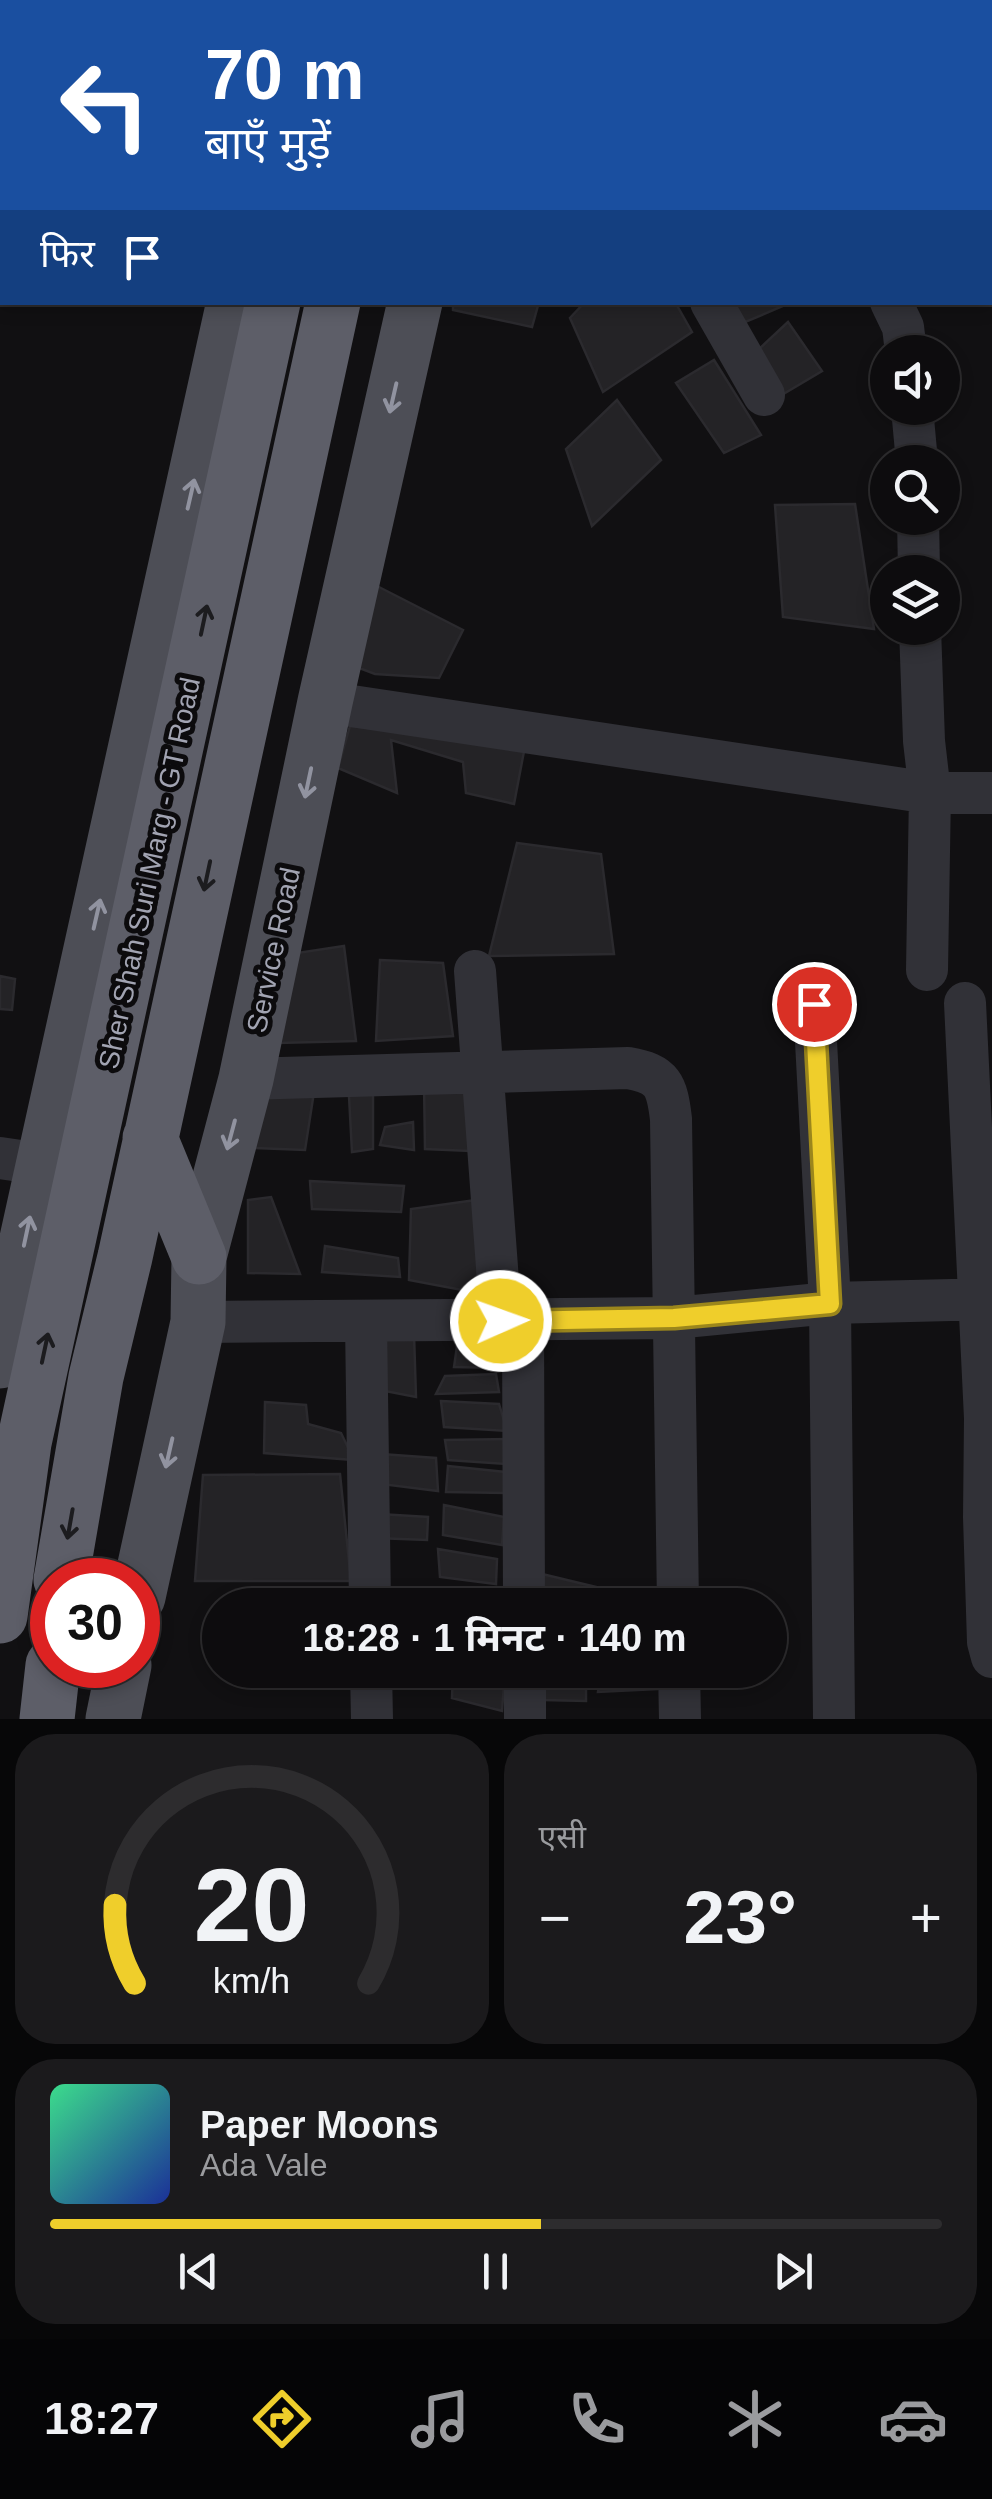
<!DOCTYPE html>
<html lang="hi">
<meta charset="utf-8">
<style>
:root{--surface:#0d0c0e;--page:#1b1a1c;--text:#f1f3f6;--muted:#9a9b9e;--line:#2d2c2e;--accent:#efce2b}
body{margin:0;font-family:Helvetica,"Noto Sans Devanagari",sans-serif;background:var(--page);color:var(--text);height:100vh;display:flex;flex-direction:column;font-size:38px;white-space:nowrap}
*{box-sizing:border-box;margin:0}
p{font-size:32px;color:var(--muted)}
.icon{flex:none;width:55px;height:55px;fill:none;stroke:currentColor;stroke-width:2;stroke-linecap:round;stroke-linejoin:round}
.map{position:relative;height:1719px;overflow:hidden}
.sheet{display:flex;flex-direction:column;gap:15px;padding:15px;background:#070708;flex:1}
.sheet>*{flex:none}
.hud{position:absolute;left:0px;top:0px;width:992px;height:305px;box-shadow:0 5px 15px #0003,0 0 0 2px var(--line);background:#1a4fa0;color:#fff;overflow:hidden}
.fabs{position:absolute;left:870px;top:335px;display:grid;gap:20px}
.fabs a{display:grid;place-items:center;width:90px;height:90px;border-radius:50%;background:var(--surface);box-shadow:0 5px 15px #0003,0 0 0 2px var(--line);font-size:50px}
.speed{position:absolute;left:30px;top:1558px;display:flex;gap:20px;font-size:50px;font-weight:700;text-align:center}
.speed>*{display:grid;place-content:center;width:130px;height:130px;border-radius:50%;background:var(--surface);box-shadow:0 5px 15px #0003,0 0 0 2px var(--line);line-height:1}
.speed .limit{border:15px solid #d22;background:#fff;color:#111}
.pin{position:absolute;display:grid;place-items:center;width:85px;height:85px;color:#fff;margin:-42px;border:5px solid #fff;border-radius:50%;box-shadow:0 2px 10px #0007}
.me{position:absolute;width:110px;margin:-55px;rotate:88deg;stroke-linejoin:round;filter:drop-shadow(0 0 8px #0008)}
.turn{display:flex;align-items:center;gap:35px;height:210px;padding:0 40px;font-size:45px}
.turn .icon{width:130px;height:130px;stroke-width:2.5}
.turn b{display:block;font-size:70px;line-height:85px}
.then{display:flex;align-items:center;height:95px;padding:0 40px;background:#0003;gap:20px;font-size:38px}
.big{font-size:75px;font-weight:700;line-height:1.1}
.sheet .card{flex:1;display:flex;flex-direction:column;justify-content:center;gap:15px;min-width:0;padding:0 35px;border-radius:40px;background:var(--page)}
.sheet .dial{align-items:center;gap:0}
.dial svg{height:260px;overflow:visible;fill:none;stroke:var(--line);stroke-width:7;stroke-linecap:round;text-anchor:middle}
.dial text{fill:var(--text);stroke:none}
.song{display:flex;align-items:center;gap:30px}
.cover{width:120px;height:120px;border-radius:15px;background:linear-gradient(135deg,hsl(150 70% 55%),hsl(230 70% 35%))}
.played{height:10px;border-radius:5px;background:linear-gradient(90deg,var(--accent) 55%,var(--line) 55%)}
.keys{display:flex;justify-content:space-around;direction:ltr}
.heat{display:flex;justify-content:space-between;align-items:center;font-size:55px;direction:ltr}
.sheet .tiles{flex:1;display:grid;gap:15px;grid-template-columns:1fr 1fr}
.card:last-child{grid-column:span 2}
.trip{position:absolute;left:202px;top:1588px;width:585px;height:100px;border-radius:50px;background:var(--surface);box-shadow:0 5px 15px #0003,0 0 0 2px var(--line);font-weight:700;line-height:100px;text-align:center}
.tab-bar{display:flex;height:160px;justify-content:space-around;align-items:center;background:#050506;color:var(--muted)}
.tab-bar .icon{width:70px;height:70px}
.tab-bar .active{color:var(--accent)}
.tab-bar b{font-size:45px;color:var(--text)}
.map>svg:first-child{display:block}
.building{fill:#242326;stroke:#2b2a2e;stroke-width:2.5}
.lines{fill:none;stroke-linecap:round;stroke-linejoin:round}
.minor{stroke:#313137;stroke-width:42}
.major{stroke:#4d4e56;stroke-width:55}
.highway{stroke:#5d5e68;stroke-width:55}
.oneway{stroke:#9193a0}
.oneway2{stroke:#1c1c1f}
.route-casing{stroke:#9b861c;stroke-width:25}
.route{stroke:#efce2b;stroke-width:18}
.labels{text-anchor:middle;stroke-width:10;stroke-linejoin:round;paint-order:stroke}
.street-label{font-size:28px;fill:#a2a4b2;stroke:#0c0b0d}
</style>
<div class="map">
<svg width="992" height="1719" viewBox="0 0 992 1719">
<rect width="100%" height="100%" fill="#111012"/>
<path class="building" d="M 0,0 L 73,0 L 2,2 L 0,51 Z
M 453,302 L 539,302 L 532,327 L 453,310 Z
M 585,302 L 675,302 L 692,332 L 603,392 L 570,318 Z
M 732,302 L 790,302 L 790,303 L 743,323 Z
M 788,322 L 822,371 L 780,396 L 759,349 Z
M 714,360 L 761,435 L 724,453 L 676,383 Z
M 617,400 L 661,460 L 592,526 L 566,449 Z
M 855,504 L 874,629 L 783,617 L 775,505 Z
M 375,585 L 463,630 L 439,678 L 375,674 L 359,668 Z
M 350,726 L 525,746 L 514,804 L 466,793 L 463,762 L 391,740 L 397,793 L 338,768 Z
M 517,843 L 601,854 L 614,954 L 489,956 Z
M 344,946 L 356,1041 L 278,1043 L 297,953 Z
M 380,960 L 443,963 L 453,1036 L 376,1041 Z
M 0,976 L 15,979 L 12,1010 L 0,1009 Z
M 424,1082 L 468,1086 L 470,1151 L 425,1149 Z
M 265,1091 L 314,1092 L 305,1150 L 255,1148 Z
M 373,1093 L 373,1149 L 352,1152 L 349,1096 Z
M 413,1122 L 414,1150 L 380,1145 L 385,1127 Z
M 310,1181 L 404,1186 L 401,1212 L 312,1209 Z
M 271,1197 L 300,1274 L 248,1273 L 248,1200 Z
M 476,1200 L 478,1293 L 409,1280 L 411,1209 Z
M 325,1246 L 398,1258 L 400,1277 L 322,1272 Z
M 414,1334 L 416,1397 L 385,1391 L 386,1336 Z
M 457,1346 L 506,1352 L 505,1368 L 454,1367 Z
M 496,1374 L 499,1392 L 436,1394 L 445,1376 Z
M 441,1401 L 499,1404 L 507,1431 L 444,1427 Z
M 265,1402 L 306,1405 L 308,1424 L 341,1433 L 354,1460 L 264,1453 Z
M 510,1439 L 506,1464 L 448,1460 L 445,1440 Z
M 381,1454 L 436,1458 L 438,1491 L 381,1484 Z
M 448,1466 L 505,1472 L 506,1493 L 446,1492 Z
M 340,1474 L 351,1581 L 195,1581 L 203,1475 Z
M 444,1505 L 504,1517 L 502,1545 L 443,1535 Z
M 379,1514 L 428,1517 L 427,1540 L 376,1538 Z
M 438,1549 L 497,1559 L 496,1584 L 440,1577 Z
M 538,1573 L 596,1587 L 593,1605 L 536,1605 Z
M 453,1670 L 505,1670 L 502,1711 L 452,1698 Z
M 541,1670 L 586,1670 L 586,1701 L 544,1700 Z
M 601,1670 L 657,1670 L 657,1689 L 598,1692 Z"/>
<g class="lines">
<path class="minor" d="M 902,0 L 904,2
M 196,2 L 207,2
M 715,2 L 720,0
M 0,114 L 2,112
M 990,132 L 992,135
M 711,302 L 764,395
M 891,302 L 903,327 L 906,352
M 912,408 L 917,462
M 918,518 L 919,572
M 920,628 L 924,741 L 930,793 L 927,970
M 325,702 L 930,793 L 992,793
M 475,971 L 501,1321
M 965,1003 L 985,1418 L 984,1517 L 988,1642 L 992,1657
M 814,1004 L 830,1303 L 834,1719
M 246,1079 L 628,1068 C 663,1074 667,1085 671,1119 L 678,1605
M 0,1158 L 41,1164
M 523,1320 L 524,1605
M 198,1322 L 674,1318 L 830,1303 L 992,1299
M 366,1322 L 370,1605
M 371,1670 L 372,1719
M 525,1670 L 525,1719
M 679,1670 L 680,1719"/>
<path class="major" d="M 297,2 L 298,0
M 480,2 L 480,0
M 0,1361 L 234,302
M 138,1597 L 198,1322 L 199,1257 L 246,1079 L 325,702 L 415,302
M 113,1719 L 124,1665"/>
<path class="highway" d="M 339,2 L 339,0
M 398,2 L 399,0
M 150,1138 L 199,1257
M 61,1580 L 96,1377 L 125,1257 L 333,302
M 0,1616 L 24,1443 L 273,302
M 47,1719 L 53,1665"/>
</g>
<defs><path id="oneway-shaft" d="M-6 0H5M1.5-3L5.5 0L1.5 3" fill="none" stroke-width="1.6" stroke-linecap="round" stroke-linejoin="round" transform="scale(2.5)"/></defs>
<g class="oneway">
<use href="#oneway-shaft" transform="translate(393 398) rotate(103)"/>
<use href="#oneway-shaft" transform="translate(191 494) rotate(-77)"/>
<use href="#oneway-shaft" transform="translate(308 783) rotate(102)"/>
<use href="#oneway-shaft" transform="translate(97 914) rotate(-77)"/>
<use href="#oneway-shaft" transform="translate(231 1135) rotate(105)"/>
<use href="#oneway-shaft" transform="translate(27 1231) rotate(-78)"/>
<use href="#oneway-shaft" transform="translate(169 1453) rotate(103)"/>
</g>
<g class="oneway2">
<use href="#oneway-shaft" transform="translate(204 620) rotate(-78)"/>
<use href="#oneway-shaft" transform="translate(207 876) rotate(102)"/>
<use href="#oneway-shaft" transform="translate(45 1348) rotate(-78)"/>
<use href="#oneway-shaft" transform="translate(70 1524) rotate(100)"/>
</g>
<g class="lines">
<defs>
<path id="route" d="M 501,1321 L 674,1318 L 830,1304 L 814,1004"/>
</defs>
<use href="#route" class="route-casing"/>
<use href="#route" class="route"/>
</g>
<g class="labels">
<g class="street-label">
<text transform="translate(149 873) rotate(-78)" y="10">Sher Shah Suri Marg - GT Road</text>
<text transform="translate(273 950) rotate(-78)" y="10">Service Road</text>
</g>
</g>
</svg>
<div class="fabs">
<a><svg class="icon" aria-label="sound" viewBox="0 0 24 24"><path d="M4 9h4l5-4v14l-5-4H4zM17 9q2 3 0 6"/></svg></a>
<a><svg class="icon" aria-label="search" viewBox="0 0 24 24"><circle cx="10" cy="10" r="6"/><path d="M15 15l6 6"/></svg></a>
<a><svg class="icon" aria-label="layers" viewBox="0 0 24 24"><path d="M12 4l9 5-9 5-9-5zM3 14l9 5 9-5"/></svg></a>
</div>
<div class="speed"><div class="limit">30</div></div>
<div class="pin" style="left:814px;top:1004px;background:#d93025"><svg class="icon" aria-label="arrive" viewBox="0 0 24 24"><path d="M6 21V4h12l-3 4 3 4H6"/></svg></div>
<svg class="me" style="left:501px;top:1321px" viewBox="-20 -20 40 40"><circle r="17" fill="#efce2b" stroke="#fff" stroke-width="3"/><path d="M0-11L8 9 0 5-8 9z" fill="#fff"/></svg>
<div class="trip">18:28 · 1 मिनट · 140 m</div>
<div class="hud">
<div class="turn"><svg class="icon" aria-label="left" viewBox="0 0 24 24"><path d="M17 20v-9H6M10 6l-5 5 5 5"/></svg><div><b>70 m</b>बाएँ मुड़ें</div></div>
<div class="then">फिर<svg class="icon" aria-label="arrive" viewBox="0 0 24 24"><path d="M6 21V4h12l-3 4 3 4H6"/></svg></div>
</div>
</div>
<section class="sheet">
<div class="tiles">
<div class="card dial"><svg viewBox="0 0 100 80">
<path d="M14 69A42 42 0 1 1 86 69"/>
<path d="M14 69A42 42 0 0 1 8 45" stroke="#efce2b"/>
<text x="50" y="56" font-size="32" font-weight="700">20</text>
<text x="50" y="72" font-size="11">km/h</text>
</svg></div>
<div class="card"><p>एसी</p>
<div class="heat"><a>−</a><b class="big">23°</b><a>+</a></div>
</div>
<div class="card">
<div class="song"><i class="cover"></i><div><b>Paper Moons</b><p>Ada Vale</p></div></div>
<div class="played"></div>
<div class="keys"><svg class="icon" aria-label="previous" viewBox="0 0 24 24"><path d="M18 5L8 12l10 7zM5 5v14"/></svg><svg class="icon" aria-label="pause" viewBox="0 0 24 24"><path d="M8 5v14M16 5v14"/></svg><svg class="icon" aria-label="next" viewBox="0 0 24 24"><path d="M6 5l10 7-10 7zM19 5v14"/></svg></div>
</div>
</div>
</section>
<nav class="tab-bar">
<b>18:27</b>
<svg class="icon active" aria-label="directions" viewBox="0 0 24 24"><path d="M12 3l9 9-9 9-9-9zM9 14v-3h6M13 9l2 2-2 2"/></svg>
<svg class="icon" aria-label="music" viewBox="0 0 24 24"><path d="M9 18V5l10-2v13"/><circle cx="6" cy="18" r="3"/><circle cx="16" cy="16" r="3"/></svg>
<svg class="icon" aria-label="phone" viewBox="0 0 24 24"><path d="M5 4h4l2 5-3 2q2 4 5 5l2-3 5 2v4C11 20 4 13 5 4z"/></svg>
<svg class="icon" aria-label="climate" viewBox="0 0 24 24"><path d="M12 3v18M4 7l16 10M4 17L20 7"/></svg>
<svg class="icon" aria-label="car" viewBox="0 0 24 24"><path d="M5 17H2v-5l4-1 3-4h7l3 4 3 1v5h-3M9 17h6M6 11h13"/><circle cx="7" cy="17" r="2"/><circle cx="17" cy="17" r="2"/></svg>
</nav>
